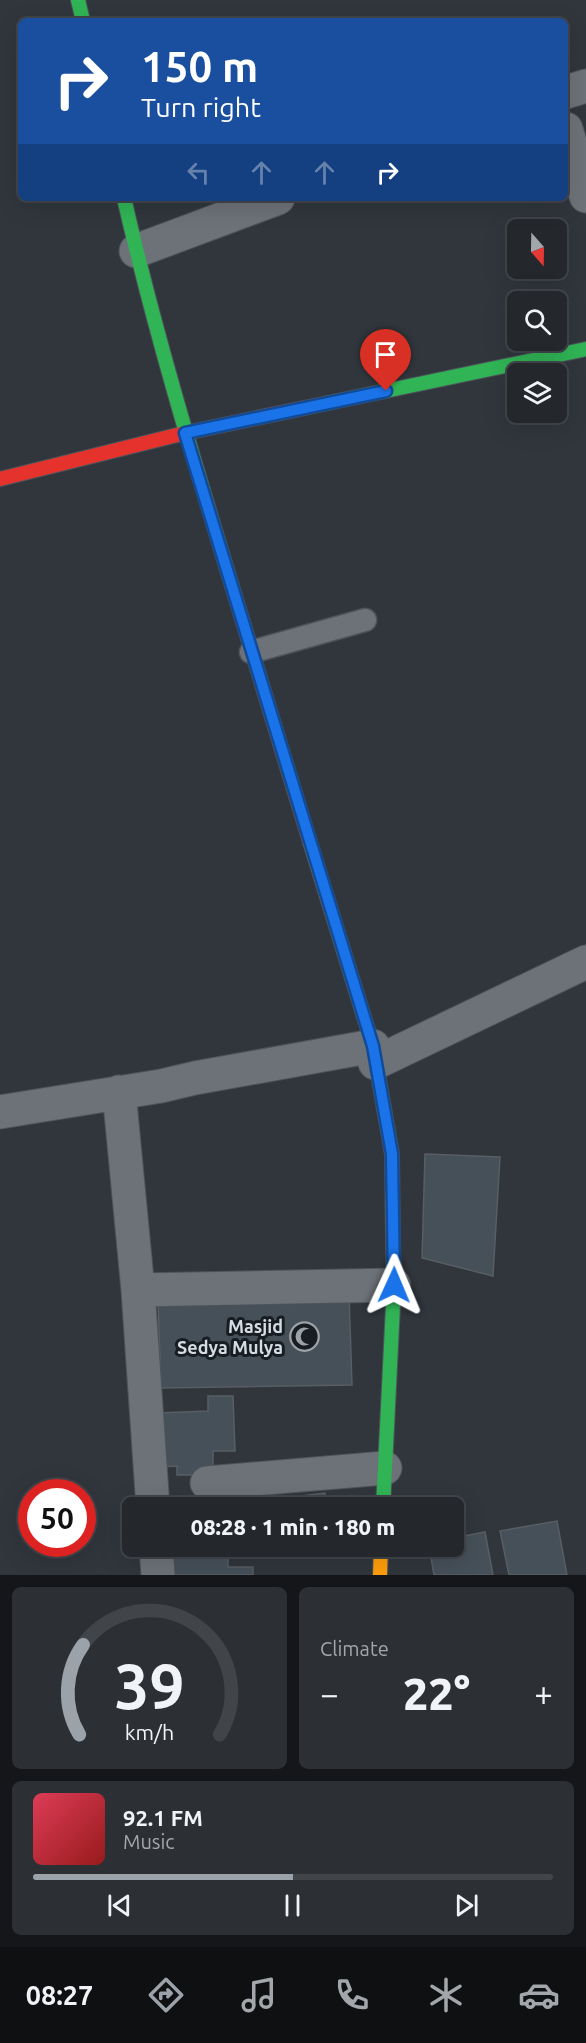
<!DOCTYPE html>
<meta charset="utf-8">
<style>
:root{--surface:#24282d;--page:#2c3035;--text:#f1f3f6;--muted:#a3a6aa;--line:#414449;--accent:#9ba2a9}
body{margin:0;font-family:Ubuntu,sans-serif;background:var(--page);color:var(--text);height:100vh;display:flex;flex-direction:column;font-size:22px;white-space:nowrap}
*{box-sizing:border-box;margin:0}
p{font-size:20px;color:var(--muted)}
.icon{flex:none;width:33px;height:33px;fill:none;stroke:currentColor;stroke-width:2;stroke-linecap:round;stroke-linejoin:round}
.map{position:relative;height:1575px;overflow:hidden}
.panel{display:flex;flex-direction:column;gap:12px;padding:12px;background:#141619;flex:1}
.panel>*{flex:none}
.banner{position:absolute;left:18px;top:18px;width:550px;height:183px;border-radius:9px;box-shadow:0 6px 24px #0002,0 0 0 2px var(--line);background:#1a4fa0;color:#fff;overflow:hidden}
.needle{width:39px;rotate:160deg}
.fabs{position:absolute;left:507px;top:219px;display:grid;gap:12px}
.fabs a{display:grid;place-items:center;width:60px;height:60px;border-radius:9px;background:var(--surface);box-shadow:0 6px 24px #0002,0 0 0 2px var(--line);font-size:30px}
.speed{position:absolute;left:18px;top:1479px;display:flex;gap:12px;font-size:30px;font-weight:700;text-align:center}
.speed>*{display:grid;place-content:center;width:78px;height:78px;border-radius:50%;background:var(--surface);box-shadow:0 6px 24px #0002,0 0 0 2px var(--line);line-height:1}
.speed .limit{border:9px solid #d22;background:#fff;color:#111}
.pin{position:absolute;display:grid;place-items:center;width:51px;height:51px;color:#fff;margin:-62px -26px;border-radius:50% 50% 50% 0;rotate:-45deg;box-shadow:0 0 6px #0007}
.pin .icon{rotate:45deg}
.me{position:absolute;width:66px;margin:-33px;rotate:1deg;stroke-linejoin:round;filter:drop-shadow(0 0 4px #0008)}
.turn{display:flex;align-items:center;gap:21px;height:126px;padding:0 24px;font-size:27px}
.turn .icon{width:78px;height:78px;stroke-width:2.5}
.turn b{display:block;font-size:42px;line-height:51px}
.lanes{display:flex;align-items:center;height:57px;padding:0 24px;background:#0003;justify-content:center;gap:30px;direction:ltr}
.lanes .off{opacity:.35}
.big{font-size:45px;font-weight:800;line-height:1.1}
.panel .card{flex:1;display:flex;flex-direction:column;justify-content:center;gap:9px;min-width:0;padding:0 21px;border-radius:9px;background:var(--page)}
.panel .dial{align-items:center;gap:0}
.dial svg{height:156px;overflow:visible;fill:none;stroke:var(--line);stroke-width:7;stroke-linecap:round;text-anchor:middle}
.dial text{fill:var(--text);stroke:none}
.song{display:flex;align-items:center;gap:18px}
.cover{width:72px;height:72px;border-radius:9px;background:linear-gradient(135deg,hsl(350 70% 55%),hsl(0 70% 35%))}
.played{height:6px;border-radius:3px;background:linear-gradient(90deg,var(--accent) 50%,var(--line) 50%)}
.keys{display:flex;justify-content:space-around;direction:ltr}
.heat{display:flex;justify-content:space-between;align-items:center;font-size:33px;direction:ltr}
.panel .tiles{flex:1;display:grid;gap:12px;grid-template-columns:1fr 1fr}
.card:last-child{grid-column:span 2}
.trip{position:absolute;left:122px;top:1497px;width:342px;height:60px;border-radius:9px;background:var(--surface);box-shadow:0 6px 24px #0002,0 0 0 2px var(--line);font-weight:800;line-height:60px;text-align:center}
.menu{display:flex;height:96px;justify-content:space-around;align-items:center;background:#0e1012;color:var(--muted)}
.menu .icon{width:42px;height:42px}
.menu .current{color:var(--accent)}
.menu b{font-size:27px;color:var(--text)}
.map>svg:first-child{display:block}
.building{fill:#465059;stroke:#585e63;stroke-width:1.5}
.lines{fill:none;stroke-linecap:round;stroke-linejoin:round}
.lane-casing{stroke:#4d545a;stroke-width:25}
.street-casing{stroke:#4d545a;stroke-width:35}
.fast-casing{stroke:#4d545a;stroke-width:16}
.slow-casing{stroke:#4d545a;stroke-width:16}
.jam-casing{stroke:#4d545a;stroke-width:16}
.lane{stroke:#6d7278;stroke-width:22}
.street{stroke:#6d7278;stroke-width:33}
.fast{stroke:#30b455;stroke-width:14}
.slow{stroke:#ff9f0a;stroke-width:14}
.jam{stroke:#e5322d;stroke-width:14}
.route-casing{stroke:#114b97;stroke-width:15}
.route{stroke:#1a73e8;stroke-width:10}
.labels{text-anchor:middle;stroke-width:6;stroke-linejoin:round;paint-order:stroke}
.poi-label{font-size:18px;font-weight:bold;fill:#d4dce4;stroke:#171d23;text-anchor:end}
</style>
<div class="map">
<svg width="586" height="1575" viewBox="0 0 586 1575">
<rect width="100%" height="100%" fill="#30363c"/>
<path class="building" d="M 425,1154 L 500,1157 L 493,1276 L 422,1258 Z
M 349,1293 L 352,1385 L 161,1388 L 158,1301 Z
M 208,1396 L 233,1396 L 235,1451 L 213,1451 L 213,1475 L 177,1475 L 177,1466 L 159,1467 L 158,1413 L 208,1411 Z
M 325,1493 L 325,1508 L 269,1508 L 268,1500 Z
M 268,1500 L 269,1508 L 179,1508 L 179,1505 Z
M 557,1521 L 567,1575 L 509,1575 L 500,1531 Z
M 485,1532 L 493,1575 L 434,1575 L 429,1546 L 453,1546 L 453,1538 Z
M 173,1546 L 228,1546 L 228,1567 L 253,1567 L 253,1575 L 164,1575 L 173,1570 Z"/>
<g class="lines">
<defs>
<path id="lane" d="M 251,652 L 365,620"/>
<path id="street" d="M 566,92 L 586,86
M 566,129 L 586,196
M 136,251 L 278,198
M 375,1063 L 586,962
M 119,1092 L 138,1290 L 153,1508
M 0,1112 L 161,1086 L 195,1078 L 373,1046
M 138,1290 L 394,1285
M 207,1483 L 385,1468
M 156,1546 L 158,1575"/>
<path id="fast" d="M 78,0 L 83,21
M 124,198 C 154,329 193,458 232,586
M 328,403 L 586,349
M 383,1508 L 394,1285 L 393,1242"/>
<path id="slow" d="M 310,842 L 373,1046 L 392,1154 L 393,1242
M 380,1575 L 381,1546"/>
<path id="jam" d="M 0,479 L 185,433 L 328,403
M 232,586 L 310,842"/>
</defs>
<use href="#lane" class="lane-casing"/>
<use href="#street" class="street-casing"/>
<use href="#fast" class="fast-casing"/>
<use href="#slow" class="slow-casing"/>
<use href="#jam" class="jam-casing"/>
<use href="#lane" class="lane"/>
<use href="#street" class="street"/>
<use href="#fast" class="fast"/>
<use href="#slow" class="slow"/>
<use href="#jam" class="jam"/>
</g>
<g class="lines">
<defs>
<path id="route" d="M 386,391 L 185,433 L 373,1046 L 392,1154 L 394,1285"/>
</defs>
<use href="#route" class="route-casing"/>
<use href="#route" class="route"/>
</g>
<defs>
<symbol id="mosque-ring" viewBox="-11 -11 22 22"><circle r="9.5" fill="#171d23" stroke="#9ba2a9" stroke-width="1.5"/><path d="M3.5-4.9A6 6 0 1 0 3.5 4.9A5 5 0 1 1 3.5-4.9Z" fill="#9ba2a9"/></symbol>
</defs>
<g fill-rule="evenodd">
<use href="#mosque-ring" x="288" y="1320" width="33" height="33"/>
</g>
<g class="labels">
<g class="poi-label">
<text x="283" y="1333">Masjid<tspan x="283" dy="21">Sedya Mulya</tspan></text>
</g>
</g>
</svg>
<div class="fabs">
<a><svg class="needle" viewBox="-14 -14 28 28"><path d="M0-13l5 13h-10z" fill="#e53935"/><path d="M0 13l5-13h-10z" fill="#a3a6aa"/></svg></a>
<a><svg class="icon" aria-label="search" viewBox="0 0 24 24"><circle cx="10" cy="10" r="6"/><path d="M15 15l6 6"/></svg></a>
<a><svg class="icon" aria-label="layers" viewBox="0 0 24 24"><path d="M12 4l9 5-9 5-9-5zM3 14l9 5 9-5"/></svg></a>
</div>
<div class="speed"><div class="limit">50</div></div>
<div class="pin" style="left:386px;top:391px;background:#d93025"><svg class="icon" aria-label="arrive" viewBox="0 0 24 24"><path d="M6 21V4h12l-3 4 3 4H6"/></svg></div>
<svg class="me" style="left:394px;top:1285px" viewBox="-20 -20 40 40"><path d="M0-17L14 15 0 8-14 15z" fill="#1a73e8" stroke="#fff" stroke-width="4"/></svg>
<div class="trip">08:28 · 1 min · 180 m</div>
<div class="banner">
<div class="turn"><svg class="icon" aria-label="right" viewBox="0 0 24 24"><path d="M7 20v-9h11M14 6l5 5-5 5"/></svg><div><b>150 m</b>Turn right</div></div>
<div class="lanes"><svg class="icon off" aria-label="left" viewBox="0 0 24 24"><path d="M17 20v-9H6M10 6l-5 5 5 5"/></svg><svg class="icon off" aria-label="ahead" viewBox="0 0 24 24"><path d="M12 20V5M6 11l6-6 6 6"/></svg><svg class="icon off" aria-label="ahead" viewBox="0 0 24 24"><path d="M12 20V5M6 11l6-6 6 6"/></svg><svg class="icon" aria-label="right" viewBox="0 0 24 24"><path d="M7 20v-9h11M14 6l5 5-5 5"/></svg></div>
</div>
</div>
<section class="panel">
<div class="tiles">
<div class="card dial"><svg viewBox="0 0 100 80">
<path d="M14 69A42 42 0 1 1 86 69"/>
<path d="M14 69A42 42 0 0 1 16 23" stroke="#9ba2a9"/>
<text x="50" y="56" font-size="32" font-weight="700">39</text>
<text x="50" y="72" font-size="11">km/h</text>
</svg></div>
<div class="card"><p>Climate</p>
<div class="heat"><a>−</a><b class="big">22°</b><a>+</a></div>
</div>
<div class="card">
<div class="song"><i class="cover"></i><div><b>92.1 FM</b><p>Music</p></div></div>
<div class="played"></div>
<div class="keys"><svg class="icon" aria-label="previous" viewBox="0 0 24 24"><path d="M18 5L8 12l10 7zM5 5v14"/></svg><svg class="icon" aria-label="pause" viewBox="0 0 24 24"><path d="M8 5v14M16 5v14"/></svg><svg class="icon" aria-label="next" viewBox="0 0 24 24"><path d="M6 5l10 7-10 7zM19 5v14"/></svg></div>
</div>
</div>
</section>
<nav class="menu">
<b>08:27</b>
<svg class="icon current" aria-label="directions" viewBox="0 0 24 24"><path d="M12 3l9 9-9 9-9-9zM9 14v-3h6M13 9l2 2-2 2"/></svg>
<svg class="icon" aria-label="music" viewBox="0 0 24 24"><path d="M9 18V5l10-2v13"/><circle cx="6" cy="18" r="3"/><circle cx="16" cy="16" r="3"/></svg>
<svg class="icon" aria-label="phone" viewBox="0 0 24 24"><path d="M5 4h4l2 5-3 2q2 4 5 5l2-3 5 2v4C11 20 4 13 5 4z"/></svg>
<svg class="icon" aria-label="climate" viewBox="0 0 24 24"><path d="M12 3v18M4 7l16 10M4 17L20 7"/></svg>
<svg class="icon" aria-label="car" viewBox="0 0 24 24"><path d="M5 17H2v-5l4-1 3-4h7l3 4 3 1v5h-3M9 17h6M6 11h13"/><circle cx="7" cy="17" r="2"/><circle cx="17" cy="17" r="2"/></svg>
</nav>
